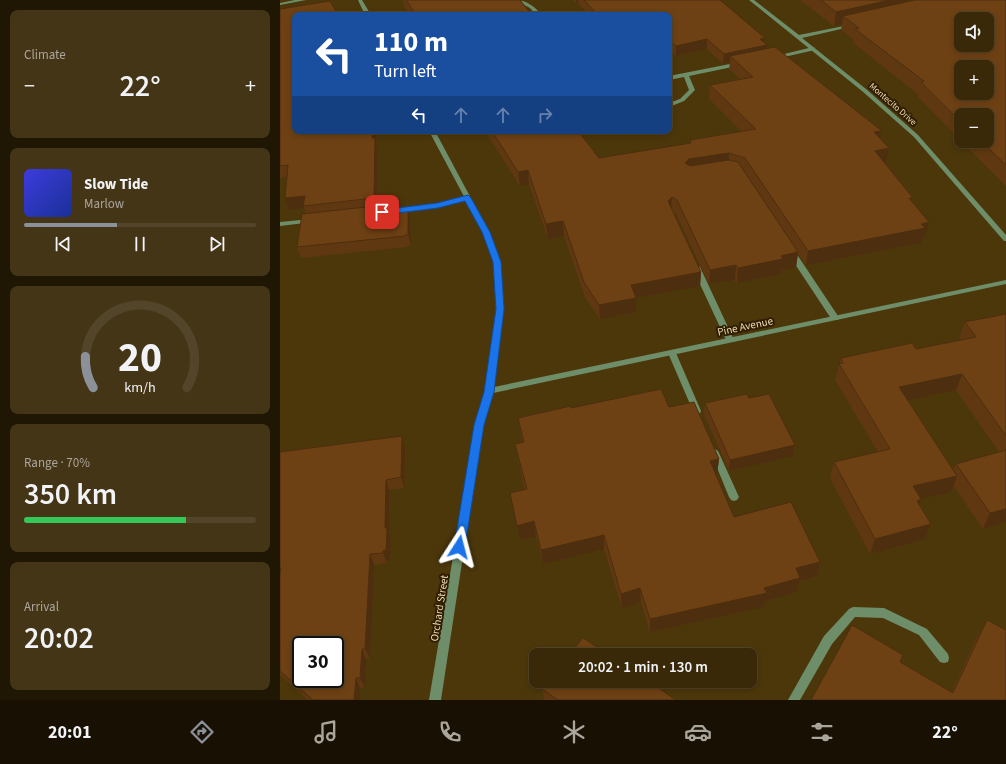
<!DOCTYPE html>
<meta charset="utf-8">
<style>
:root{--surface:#392908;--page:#443516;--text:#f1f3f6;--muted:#aba69c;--line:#534529;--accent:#8c9099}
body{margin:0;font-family:"Source Sans 3",sans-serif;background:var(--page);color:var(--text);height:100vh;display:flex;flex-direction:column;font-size:15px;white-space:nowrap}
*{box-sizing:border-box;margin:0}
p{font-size:13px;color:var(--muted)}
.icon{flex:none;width:22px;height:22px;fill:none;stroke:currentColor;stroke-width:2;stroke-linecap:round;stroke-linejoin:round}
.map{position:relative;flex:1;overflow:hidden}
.panel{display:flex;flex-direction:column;gap:10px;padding:10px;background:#1f1704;width:280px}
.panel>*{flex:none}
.hud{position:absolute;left:12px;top:12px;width:380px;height:122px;border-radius:8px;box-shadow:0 2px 6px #0003,0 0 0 1px var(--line);background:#1a4fa0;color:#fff;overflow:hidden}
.fabs{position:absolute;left:674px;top:12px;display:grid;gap:8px}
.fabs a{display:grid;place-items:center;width:40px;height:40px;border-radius:8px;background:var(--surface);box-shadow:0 2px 6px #0003,0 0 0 1px var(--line);font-size:20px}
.speed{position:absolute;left:12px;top:636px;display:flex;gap:8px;font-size:20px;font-weight:700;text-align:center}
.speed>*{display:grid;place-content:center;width:52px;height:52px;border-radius:50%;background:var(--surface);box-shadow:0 2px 6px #0003,0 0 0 1px var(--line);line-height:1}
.speed .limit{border:2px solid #111;border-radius:6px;background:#fff;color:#111}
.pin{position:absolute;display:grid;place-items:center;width:34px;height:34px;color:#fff;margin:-17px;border-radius:8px;box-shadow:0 2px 6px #0006}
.me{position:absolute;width:44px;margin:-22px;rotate:9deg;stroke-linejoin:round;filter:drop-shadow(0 0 3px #0008)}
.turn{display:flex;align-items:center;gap:14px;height:84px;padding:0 16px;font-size:18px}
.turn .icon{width:52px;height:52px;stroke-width:2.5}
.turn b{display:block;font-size:28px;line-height:34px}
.lanes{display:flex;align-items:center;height:38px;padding:0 16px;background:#0003;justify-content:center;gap:20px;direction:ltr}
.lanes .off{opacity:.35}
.big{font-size:30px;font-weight:600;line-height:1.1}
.panel .card{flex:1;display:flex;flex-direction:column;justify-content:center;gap:6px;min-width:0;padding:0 14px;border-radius:8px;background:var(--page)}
.panel .dial{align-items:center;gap:0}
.dial svg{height:104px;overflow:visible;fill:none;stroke:var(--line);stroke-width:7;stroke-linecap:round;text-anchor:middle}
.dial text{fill:var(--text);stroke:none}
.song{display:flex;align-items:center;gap:12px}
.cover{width:48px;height:48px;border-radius:6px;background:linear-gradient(135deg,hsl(240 70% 55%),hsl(230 70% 35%))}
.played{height:4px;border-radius:2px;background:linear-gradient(90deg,var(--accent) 40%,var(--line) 40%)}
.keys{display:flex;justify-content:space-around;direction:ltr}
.heat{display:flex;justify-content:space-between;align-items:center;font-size:22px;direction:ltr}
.charge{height:6px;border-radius:3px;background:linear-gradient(90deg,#34c759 70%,var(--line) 0)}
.trip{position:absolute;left:249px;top:648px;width:228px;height:40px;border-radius:8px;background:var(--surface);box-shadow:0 2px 6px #0003,0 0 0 1px var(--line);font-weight:600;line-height:40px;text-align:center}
.dock{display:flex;height:64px;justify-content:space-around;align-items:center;background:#171003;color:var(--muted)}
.dock .icon{width:28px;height:28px}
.dock .selected{color:var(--accent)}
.dock b{font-size:18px;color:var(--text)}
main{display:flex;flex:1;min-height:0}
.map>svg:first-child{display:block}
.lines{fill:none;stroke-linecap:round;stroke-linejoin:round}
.service{fill:#6e8e69;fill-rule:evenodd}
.minor{fill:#6e8e69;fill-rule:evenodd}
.tertiary{fill:#6e8e69;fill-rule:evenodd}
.wall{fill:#5f3811;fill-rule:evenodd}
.shaded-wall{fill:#4d2e0e}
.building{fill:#6e4114;stroke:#4d2e0e;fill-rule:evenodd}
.route{fill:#1a73e8;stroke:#114b97}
.labels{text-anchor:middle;stroke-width:4;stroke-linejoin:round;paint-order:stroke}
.far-street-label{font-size:9px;fill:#f2dcb7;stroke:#2f1e00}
.street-label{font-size:11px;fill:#f2dcb7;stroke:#2f1e00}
</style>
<main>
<section class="panel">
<div class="card"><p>Climate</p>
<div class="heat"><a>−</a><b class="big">22°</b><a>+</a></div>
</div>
<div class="card">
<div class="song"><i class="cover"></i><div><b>Slow Tide</b><p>Marlow</p></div></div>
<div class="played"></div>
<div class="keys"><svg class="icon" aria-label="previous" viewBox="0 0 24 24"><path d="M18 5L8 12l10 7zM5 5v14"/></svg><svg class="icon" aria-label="pause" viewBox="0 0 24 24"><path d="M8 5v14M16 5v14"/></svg><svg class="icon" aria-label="next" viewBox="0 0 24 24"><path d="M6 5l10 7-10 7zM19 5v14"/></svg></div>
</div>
<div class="card dial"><svg viewBox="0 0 100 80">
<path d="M14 69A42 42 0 1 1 86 69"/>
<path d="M14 69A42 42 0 0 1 8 45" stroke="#8c9099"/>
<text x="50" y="56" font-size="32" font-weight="700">20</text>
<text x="50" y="72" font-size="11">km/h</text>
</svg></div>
<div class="card"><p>Range · 70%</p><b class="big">350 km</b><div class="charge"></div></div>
<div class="card"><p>Arrival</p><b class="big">20:02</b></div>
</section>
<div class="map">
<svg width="726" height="700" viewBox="0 0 726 700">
<rect width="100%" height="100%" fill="#4c370b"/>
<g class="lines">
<path class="service" d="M 235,0 C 246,0 254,6 262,15 L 256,15 L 250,8 Z
M 533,47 L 535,48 L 535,50 L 495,59 L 492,57 Z
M 460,62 L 463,64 L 462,65 L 409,76 L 415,90 L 404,101 L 389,107 L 389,103 L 400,99 L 409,90 L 404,77 L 389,80 L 389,76 Z
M 188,196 L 190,197 L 190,199 L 157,208 L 86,216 L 83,214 L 86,212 L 157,204 Z
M 31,219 L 34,221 L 33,222 L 0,226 L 0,222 Z
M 508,250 L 514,250 L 558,316 L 559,318 L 558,320 L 552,320 L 507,252 Z
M 413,265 L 416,265 L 420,267 L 454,340 L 453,342 L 447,342 L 446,340 L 412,267 Z
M 392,350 L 396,353 L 421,411 L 420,413 L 414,413 L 413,411 L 388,353 Z
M 435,449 L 438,451 L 439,453 L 459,497 L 457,500 L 454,501 L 451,500 L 449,497 L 431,453 L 432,451 Z
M 573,607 L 604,608 L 647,629 L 668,654 L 669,658 L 668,662 L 664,663 L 660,662 L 639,635 L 603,618 L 575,617 L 552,644 L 520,700 L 508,700 L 544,636 L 569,609 Z"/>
<path class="minor" d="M 78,0 L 82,0 L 91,15 L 85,15 Z
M 469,0 L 474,0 L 519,35 L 574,24 L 574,26 L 522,38 L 586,89 L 638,135 L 726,235 L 726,241 L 724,241 L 634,137 L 582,91 Z
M 149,131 L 155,131 L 209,232 L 221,262 L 224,309 L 214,387 L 726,280 L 726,284 L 213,393 L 203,425 L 161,700 L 149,700 L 195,425 L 205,391 L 216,309 L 213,262 L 203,232 Z"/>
<path class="tertiary" d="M 15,0 L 26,0 L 0,5 L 0,3 Z"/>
</g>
<path class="wall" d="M 123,0 L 240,0 L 252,15 L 130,15 L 124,6 Z
M 293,0 L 440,0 L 485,38 L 485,43 L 487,45 L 487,49 L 601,139 L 609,148 L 606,162 L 604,162 L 633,198 L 632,202 L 645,237 L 643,237 L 641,243 L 526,265 L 518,254 L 516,267 L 502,270 L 501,274 L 457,283 L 455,280 L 429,284 L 396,214 L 393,213 L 421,272 L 420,286 L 356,298 L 356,312 L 320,319 L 305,297 L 284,236 L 268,239 L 249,184 L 240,186 L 205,131 L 298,131 L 319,158 L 409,144 L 410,140 L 462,132 L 429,99 L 430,85 L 460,79 L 449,69 L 450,62 L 443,64 L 427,49 L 396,56 L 389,50 L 389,15 L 309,15 L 298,3 L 296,3 Z
M 520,0 L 726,0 L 726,186 L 685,145 L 638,97 L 638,94 L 573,43 L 574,40 L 561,30 L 562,24 L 554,26 ZM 681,115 L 707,141 L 681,141 Z
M 0,9 L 15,131 L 97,131 L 96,143 L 97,150 L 97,209 L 96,210 L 97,213 L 130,221 L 131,245 L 127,246 L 127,247 L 21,258 L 17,247 L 26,213 L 24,208 L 9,210 L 7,177 L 0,178 Z
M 726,314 L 726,522 L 703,529 L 674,486 L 671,492 L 641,499 L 639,505 L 651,524 L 645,539 L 590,554 L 550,478 L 554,462 L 598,452 L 555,380 L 561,358 L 636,349 L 681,340 L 679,338 L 685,322 ZM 676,390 L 719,452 L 676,464 L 673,470 L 628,400 Z
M 469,398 L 515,445 L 513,456 L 449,471 L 424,414 L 425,403 Z
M 389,407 L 439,459 L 437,474 L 435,474 L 454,517 L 540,562 L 537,576 L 519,581 L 516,592 L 485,601 L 484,607 L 370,632 L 361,602 L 342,608 L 324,549 L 263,564 L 256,536 L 240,540 L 230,493 L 245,490 L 238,459 L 235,444 L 242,442 L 238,418 L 291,408 Z
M 122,436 L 125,447 L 124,488 L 109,490 L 109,533 L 111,538 L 110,560 L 107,561 L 107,563 L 94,565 L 90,658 L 86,659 L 85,687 L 80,688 L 80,700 L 28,700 L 0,675 L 0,452 Z
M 707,620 L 726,700 L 531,700 L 620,662 L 672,692 L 695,641 Z
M 262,689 L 396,700 L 264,700 Z"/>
<path class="shaded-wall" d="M 296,0 L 298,0 L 298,3 L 296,3 Z
M 610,0 L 669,0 L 563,16 L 562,24 L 554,26 L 556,12 Z
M 485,38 L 484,46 L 487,45 L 486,55 L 450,56 L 450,62 L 443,64 L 444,54 L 480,39 Z
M 427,39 L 427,49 L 396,56 L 396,46 Z
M 93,131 L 97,131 L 96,143 L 97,150 L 97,209 L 94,198 L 92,138 Z
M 602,131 L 599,145 L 594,132 Z
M 609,148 L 606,162 L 592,165 L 595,151 Z
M 449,153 L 448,168 L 405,177 L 405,163 L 409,159 Z
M 248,170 L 249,184 L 240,186 L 238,172 Z
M 25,196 L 23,206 L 24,208 L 9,210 L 5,198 Z
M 392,197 L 391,212 L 388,201 Z
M 629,198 L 633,198 L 629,212 Z
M 95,206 L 97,216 L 95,214 Z
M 128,210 L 130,221 L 131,245 L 128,235 Z
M 283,221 L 284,236 L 268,239 L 266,224 Z
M 649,222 L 645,237 L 643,237 L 641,243 L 526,265 L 528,251 Z
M 518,252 L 516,267 L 502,270 L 501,274 L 457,283 L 458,268 L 501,256 Z
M 456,265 L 455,280 L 429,284 L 430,270 Z
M 421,272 L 420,286 L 356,298 L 356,312 L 320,319 L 319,305 L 351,285 Z
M 682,374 L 676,390 L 615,403 L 619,387 Z
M 122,436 L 125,447 L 124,488 L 121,477 Z
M 515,445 L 513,456 L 449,471 L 450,460 Z
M 439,459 L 437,474 L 428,476 L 430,461 Z
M 677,476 L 671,492 L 628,502 L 633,486 Z
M 106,480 L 109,490 L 109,533 L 111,538 L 110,560 L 107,561 L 107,563 L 103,553 L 105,528 Z
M 641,499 L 636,515 L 637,501 Z
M 726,509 L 726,522 L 703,529 L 710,513 Z
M 254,521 L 256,536 L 240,540 L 237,526 Z
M 651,524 L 645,539 L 590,554 L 595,539 Z
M 324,535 L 324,549 L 263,564 L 261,550 Z
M 90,554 L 94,565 L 90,658 L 85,649 Z
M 540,562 L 537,576 L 519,581 L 516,592 L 485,601 L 484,607 L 370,632 L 370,619 L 484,588 L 516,568 Z
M 360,588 L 361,602 L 342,608 L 341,594 Z
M 82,649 L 86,659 L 85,687 L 80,678 Z
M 76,678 L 80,688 L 80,700 L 74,700 Z"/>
<path class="building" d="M 126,0 L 240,0 L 252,15 L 136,15 Z
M 304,0 L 440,0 L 485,38 L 480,39 L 487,45 L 444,54 L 427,39 L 396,46 L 389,40 L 389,15 L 318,15 Z
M 541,0 L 610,0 L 556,12 Z
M 635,0 L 726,0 L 726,165 L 701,141 L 707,141 L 707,115 L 681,115 L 681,122 L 641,82 L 644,81 L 575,29 L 579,28 L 563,16 ZM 681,19 L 707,19 L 707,45 L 681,45 ZM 681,67 L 707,67 L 707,93 L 681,93 Z
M 50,1 L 58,15 L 15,15 L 15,131 L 93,131 L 92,138 L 95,138 L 94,198 L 23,206 L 25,196 L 5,198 L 8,165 L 0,166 L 0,9 Z
M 495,47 L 602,131 L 594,132 L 609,148 L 595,151 L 633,198 L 629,198 L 649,222 L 641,224 L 645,228 L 528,251 L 465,158 L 449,153 L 409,159 L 405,163 L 410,166 L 449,160 L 458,162 L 518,252 L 501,256 L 503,259 L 458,268 L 456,265 L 430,270 L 397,200 L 392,197 L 388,201 L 421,272 L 351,285 L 356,298 L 319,305 L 304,282 L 283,221 L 266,224 L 248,170 L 238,172 L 212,131 L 298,131 L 319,158 L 411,143 L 410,140 L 476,129 L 430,85 L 473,77 L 450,56 Z
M 95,206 L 95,214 L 128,210 L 128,235 L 125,235 L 125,236 L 17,247 L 22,214 Z
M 726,314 L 726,436 L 682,374 L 619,387 L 677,476 L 633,486 L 641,499 L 637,501 L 651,524 L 595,539 L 554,462 L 610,449 L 559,364 L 563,363 L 561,358 L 632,343 L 636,349 L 696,337 L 685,322 Z
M 381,389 L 389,407 L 414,402 L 439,459 L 430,461 L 454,517 L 511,502 L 540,562 L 516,568 L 520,578 L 484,588 L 487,593 L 370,619 L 360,588 L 341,594 L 324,535 L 261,550 L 254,521 L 237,526 L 230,493 L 247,489 L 235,444 L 244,442 L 238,418 L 291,406 L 291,408 Z
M 467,394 L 469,398 L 489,394 L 515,445 L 450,460 L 425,403 Z
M 122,436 L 121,477 L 106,480 L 105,528 L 107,528 L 106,550 L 103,551 L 103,553 L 90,554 L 85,649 L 82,649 L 80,678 L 76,678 L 74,700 L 33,700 L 0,671 L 0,574 L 1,568 L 0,568 L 0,452 ZM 21,645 L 55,645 L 55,679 L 21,679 Z
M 726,450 L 726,509 L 710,513 L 676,464 Z
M 707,620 L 726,630 L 726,700 L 531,700 L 572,625 L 623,655 L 620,662 L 673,693 Z
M 303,638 L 329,655 L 289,655 Z
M 269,681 L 368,681 L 396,700 L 278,700 L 262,689 Z"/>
<path class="route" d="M 188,195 L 191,198 L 210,232 L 221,262 L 224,309 L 214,392 L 204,425 L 185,547 L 183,551 L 179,552 L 175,551 L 174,547 L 194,425 L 204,392 L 216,309 L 213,262 L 202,232 L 185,201 L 158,208 L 102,215 L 98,212 L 102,210 L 157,203 Z"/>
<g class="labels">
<g class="far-street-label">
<text transform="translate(613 104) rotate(41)" y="3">Montecito Drive</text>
</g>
<g class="street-label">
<text transform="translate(465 326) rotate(-12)" y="4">Pine Avenue</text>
<text transform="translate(159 608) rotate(-81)" y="4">Orchard Street</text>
</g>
</g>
</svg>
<div class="fabs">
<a><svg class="icon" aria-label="sound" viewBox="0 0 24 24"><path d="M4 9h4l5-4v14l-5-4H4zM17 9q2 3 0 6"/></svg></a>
<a>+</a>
<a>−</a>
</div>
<div class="speed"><div class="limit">30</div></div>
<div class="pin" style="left:102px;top:212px;background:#d93025"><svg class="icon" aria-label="arrive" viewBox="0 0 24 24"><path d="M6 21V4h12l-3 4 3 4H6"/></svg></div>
<svg class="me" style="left:179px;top:547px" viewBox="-20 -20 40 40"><path d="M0-17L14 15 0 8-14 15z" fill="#1a73e8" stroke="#fff" stroke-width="4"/></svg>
<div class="trip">20:02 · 1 min · 130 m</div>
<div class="hud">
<div class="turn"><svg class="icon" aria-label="left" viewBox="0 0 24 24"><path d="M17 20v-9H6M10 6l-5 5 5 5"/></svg><div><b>110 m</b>Turn left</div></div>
<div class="lanes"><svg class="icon" aria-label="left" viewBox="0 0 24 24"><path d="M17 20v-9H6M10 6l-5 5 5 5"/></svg><svg class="icon off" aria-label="ahead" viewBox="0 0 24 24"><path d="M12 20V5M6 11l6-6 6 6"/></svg><svg class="icon off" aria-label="ahead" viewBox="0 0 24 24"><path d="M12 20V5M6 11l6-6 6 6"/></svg><svg class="icon off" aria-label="right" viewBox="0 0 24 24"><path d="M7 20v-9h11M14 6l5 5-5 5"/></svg></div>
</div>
</div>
</main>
<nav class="dock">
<b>20:01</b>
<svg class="icon selected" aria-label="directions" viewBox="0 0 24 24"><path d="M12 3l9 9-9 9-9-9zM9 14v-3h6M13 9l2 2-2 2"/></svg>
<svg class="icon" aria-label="music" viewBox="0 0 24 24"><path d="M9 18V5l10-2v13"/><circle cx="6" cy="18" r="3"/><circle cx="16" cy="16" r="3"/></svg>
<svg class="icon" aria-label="phone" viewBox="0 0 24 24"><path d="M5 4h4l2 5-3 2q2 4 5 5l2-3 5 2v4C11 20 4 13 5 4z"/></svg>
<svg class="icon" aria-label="climate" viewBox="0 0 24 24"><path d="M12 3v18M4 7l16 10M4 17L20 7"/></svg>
<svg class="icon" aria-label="car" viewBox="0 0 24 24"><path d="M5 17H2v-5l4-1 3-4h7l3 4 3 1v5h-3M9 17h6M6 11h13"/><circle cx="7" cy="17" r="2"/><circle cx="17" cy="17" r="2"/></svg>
<svg class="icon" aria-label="filters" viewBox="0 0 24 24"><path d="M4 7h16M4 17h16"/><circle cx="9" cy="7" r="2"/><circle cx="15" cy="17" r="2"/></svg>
<b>22°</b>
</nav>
